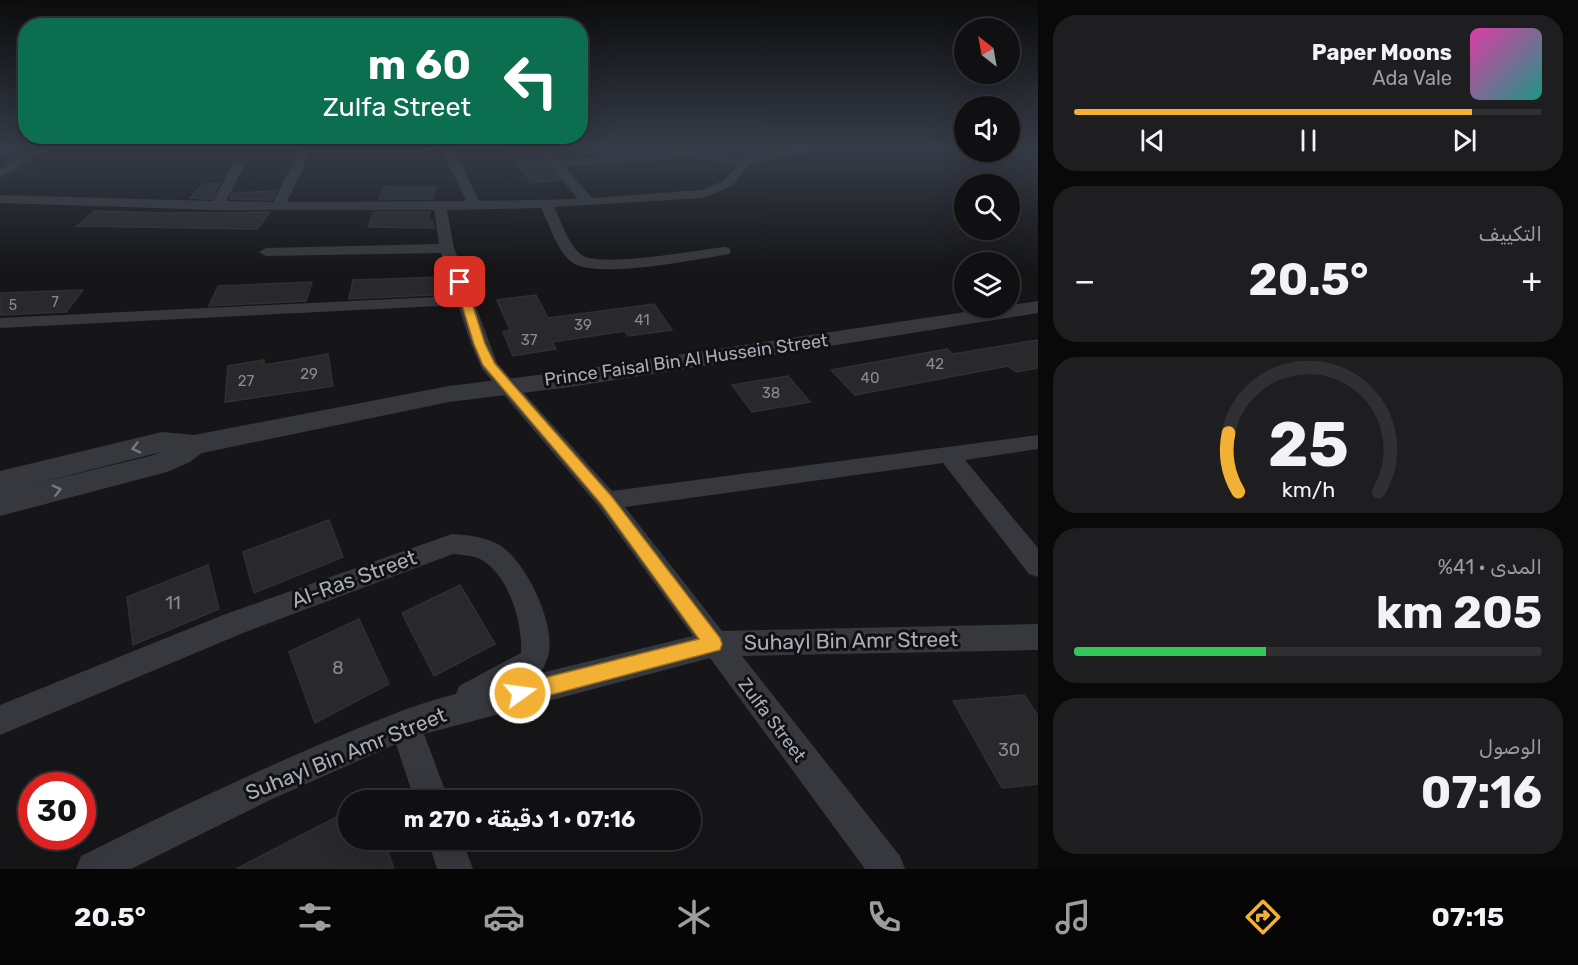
<!DOCTYPE html>
<html lang="ar">
<meta charset="utf-8">
<style>
:root{--surface:#101012;--page:#1e1e20;--text:#f1f3f6;--muted:#9c9d9f;--line:#303032;--accent:#f2b134}
body{margin:0;font-family:Rubik,Vazirmatn,sans-serif;background:var(--page);color:var(--text);direction:rtl;height:100vh;display:flex;flex-direction:column;font-size:22px;white-space:nowrap}
*{box-sizing:border-box;margin:0}
p{font-size:20px;color:var(--muted)}
.icon{flex:none;width:33px;height:33px;fill:none;stroke:currentColor;stroke-width:2;stroke-linecap:round;stroke-linejoin:round}
.map{position:relative;flex:1;overflow:hidden;direction:ltr}
.sheet{display:flex;flex-direction:column;gap:15px;padding:15px;background:#09090a;width:540px}
.sheet>*{flex:none}
.guide{position:absolute;left:18px;top:18px;width:570px;height:126px;border-radius:24px;box-shadow:0 6px 24px #0002,0 0 0 2px var(--line);direction:rtl;background:#0b6e4f;color:#fff;overflow:hidden}
.needle{width:39px;rotate:329deg}
.controls{position:absolute;left:954px;top:18px;display:grid;gap:12px}
.controls a{display:grid;place-items:center;width:66px;height:66px;border-radius:50%;background:var(--surface);box-shadow:0 6px 24px #0002,0 0 0 2px var(--line);font-size:30px}
.speed{position:absolute;left:18px;top:772px;display:flex;gap:12px;font-size:30px;font-weight:700;text-align:center}
.speed>*{display:grid;place-content:center;width:78px;height:78px;border-radius:50%;background:var(--surface);box-shadow:0 6px 24px #0002,0 0 0 2px var(--line);line-height:1}
.speed .limit{border:9px solid #d22;background:#fff;color:#111}
.pin{position:absolute;display:grid;place-items:center;width:51px;height:51px;color:#fff;margin:-26px;border-radius:12px;box-shadow:0 3px 9px #0006}
.me{position:absolute;width:66px;margin:-33px;rotate:76deg;stroke-linejoin:round;filter:drop-shadow(0 0 4px #0008)}
.turn{display:flex;align-items:center;gap:21px;height:126px;padding:0 18px;font-size:27px}
.turn .icon{width:78px;height:78px;stroke-width:2.5}
.turn b{display:block;font-size:42px;line-height:51px}
.big{font-size:45px;font-weight:700;line-height:1.1}
.sheet .widget{flex:1;display:flex;flex-direction:column;justify-content:center;gap:9px;min-width:0;padding:0 21px;border-radius:24px;background:var(--page)}
.sheet .dial{align-items:center;gap:0}
.dial svg{height:156px;overflow:visible;fill:none;stroke:var(--line);stroke-width:7;stroke-linecap:round;text-anchor:middle}
.dial text{fill:var(--text);stroke:none}
.song{display:flex;align-items:center;gap:18px}
.cover{width:72px;height:72px;border-radius:9px;background:linear-gradient(135deg,hsl(320 70% 55%),hsl(170 70% 35%))}
.played{height:6px;border-radius:3px;background:linear-gradient(90deg,var(--accent) 85%,var(--line) 85%)}
.keys{display:flex;justify-content:space-around;direction:ltr}
.heat{display:flex;justify-content:space-between;align-items:center;font-size:33px;direction:ltr}
.charge{height:9px;border-radius:4px;background:linear-gradient(90deg,#34c759 41%,var(--line) 0)}
.trip{position:absolute;left:338px;top:790px;width:363px;height:60px;border-radius:30px;background:var(--surface);box-shadow:0 6px 24px #0002,0 0 0 2px var(--line);font-weight:700;line-height:60px;text-align:center;direction:rtl}
.dock{display:flex;height:96px;justify-content:space-around;align-items:center;background:#060607;color:var(--muted)}
.dock .icon{width:42px;height:42px}
.dock .active{color:var(--accent)}
.dock b{font-size:27px;color:var(--text)}
main{display:flex;flex:1;min-height:0}
.map>svg:first-child{display:block}
.building{fill:#29292c;stroke:#303034;stroke-width:1.5}
.lines{fill:none;stroke-linecap:round;stroke-linejoin:round}
.minor{fill:#37383d;fill-rule:evenodd}
.tertiary{fill:#37383d;fill-rule:evenodd}
.oneway{stroke:#757881}
.route{fill:#f2b134;stroke:#9d7322;stroke-width:1.5}
.labels{text-anchor:middle;stroke-width:6;stroke-linejoin:round;paint-order:stroke}
.far-number-label{font-size:14px;fill:#888b94}
.number-label{font-size:15px;fill:#888b94}
.street-label{font-size:18px;fill:#a8adb8;stroke:#111113}
.near-number-label{font-size:18px;fill:#888b94}
.near-street-label{font-size:21px;fill:#a8adb8;stroke:#111113}
</style>
<main>
<section class="sheet">
<div class="widget">
<div class="song"><i class="cover"></i><div><b>Paper Moons</b><p>Ada Vale</p></div></div>
<div class="played"></div>
<div class="keys"><svg class="icon" aria-label="previous" viewBox="0 0 24 24"><path d="M18 5L8 12l10 7zM5 5v14"/></svg><svg class="icon" aria-label="pause" viewBox="0 0 24 24"><path d="M8 5v14M16 5v14"/></svg><svg class="icon" aria-label="next" viewBox="0 0 24 24"><path d="M6 5l10 7-10 7zM19 5v14"/></svg></div>
</div>
<div class="widget"><p>التكييف</p>
<div class="heat"><a>−</a><b class="big">20.5°</b><a>+</a></div>
</div>
<div class="widget dial"><svg viewBox="0 0 100 80">
<path d="M14 69A42 42 0 1 1 86 69"/>
<path d="M14 69A42 42 0 0 1 9 39" stroke="#f2b134"/>
<text x="50" y="56" font-size="32" font-weight="700">25</text>
<text x="50" y="72" font-size="11">km/h</text>
</svg></div>
<div class="widget"><p>المدى · 41%</p><b class="big">205 km</b><div class="charge"></div></div>
<div class="widget"><p>الوصول</p><b class="big">07:16</b></div>
</section>
<div class="map">
<svg width="1038" height="869" viewBox="0 0 1038 869">
<rect width="100%" height="100%" fill="#161618"/>
<path class="building" d="M 507,148 L 534,148 L 560,180 L 531,183 Z
M 203,184 L 219,184 L 212,199 L 190,198 Z
M 384,187 L 436,187 L 433,199 L 379,199 Z
M 276,191 L 272,200 L 230,199 L 233,193 Z
M 94,211 L 164,213 L 270,212 L 257,229 L 77,226 Z
M 374,212 L 430,212 L 428,218 L 433,222 L 434,228 L 368,227 Z
M 446,277 L 452,294 L 349,299 L 353,280 Z
M 312,282 L 306,301 L 209,306 L 218,286 Z
M 83,290 L 66,312 L 0,315 L 0,293 Z
M 536,295 L 548,318 L 654,304 L 672,330 L 628,336 L 625,331 L 552,342 L 556,349 L 513,356 L 503,332 L 510,330 L 497,300 Z
M 1038,340 L 1038,368 L 1016,372 L 1008,366 L 855,395 L 831,370 L 947,349 L 953,354 Z
M 328,354 L 333,386 L 225,402 L 228,366 L 264,360 L 264,365 Z
M 788,376 L 810,402 L 752,412 L 732,385 Z
M 329,520 L 343,557 L 254,593 L 243,552 Z
M 208,565 L 219,609 L 133,645 L 127,597 Z
M 460,585 L 495,644 L 434,676 L 402,613 Z
M 359,619 L 389,684 L 315,723 L 289,652 Z
M 1024,695 L 1038,716 L 1038,784 L 1002,788 L 953,701 Z
M 348,811 L 348,840 L 384,840 L 394,869 L 236,869 Z"/>
<g class="lines">
<path class="minor" d="M 35,148 L 49,148 L 0,178 L 0,169 Z
M 301,148 L 439,148 L 433,151 L 309,155 L 287,202 L 466,201 L 441,148 L 453,148 L 479,201 L 578,199 L 536,148 L 548,148 L 559,160 L 692,151 L 736,159 L 762,156 L 757,152 L 763,149 L 776,153 L 801,148 L 821,148 L 815,151 L 750,164 L 732,186 L 703,198 L 554,207 C 562,222 568,245 582,255 C 599,268 699,250 724,247 L 729,248 L 731,251 L 729,254 L 724,255 C 692,260 599,279 573,263 C 559,255 548,222 541,208 L 447,210 L 454,248 L 497,363 L 612,491 L 1038,435 L 1038,449 L 965,460 L 1038,548 L 1038,577 L 1029,574 L 943,463 L 625,507 L 722,631 L 1038,624 L 1038,650 L 742,656 L 900,856 L 905,869 L 865,869 L 710,658 L 424,734 L 449,801 L 415,801 L 396,744 L 272,799 L 131,869 L 76,869 L 81,856 C 161,816 241,778 323,743 C 367,725 410,705 456,694 L 459,686 L 521,653 C 523,624 509,574 480,559 C 472,555 462,555 453,554 L 243,633 L 0,735 L 0,705 L 223,615 L 452,534 C 468,535 487,537 501,546 C 527,564 554,621 549,652 C 548,659 544,666 541,673 L 693,636 L 599,507 L 482,369 L 471,344 L 458,305 L 0,328 L 0,318 L 455,296 L 441,253 L 266,256 L 259,252 L 266,248 L 439,244 L 434,210 L 217,210 L 0,203 L 0,195 L 213,201 L 232,166 L 238,162 L 244,166 L 226,201 L 273,202 ZM 692,157 L 737,166 L 723,181 L 702,190 L 592,198 L 565,167 Z
M 428,840 L 462,840 L 473,869 L 437,869 Z"/>
<path class="tertiary" d="M 1038,301 L 1038,313 L 570,387 L 449,402 L 202,453 L 190,462 L 167,472 L 0,516 L 0,471 L 162,432 L 194,435 L 449,386 L 570,371 L 992,308 L 1010,308 L 1010,305 ZM 161,452 L 150,456 L 30,485 Z"/>
</g>
<defs><path id="oneway-chevron" d="M-2-3.5L2.5 0L-2 3.5" fill="none" stroke-width="1.6" stroke-linecap="round" stroke-linejoin="round" transform="scale(1.5)"/></defs>
<g class="oneway">
<use href="#oneway-chevron" transform="translate(136 448) rotate(166)"/>
<use href="#oneway-chevron" transform="translate(57 490) rotate(-14)"/>
</g>
<linearGradient id="sky" x2="0" y2="1"><stop stop-color="#0c0c0d"/><stop offset="0.55" stop-color="#363c48"/><stop offset="1" stop-color="#363c48" stop-opacity="0"/></linearGradient>
<rect width="1038" height="269" fill="url(#sky)"/>
<path class="route" d="M 460,279 L 465,282 L 485,344 L 495,364 L 612,497 L 720,638 L 722,644 L 720,650 L 520,703 L 513,700 L 510,693 L 513,686 L 520,684 L 699,639 L 602,505 L 483,365 L 474,344 L 455,282 Z"/>
<g class="labels">
<g class="far-number-label">
<text x="55" y="307">7</text>
<text x="13" y="310">5</text>
</g>
<g class="number-label">
<text x="642" y="325">41</text>
<text x="583" y="330">39</text>
<text x="529" y="345">37</text>
<text x="935" y="369">42</text>
<text x="309" y="379">29</text>
<text x="870" y="383">40</text>
<text x="246" y="386">27</text>
<text x="771" y="398">38</text>
</g>
<g class="street-label">
<text transform="translate(686 360) rotate(-8)" y="6">Prince Faisal Bin Al Hussein Street</text>
<text transform="translate(772 720) rotate(53)" y="6">Zulfa Street</text>
</g>
<g class="near-number-label">
<text x="173" y="609">11</text>
<text x="338" y="674">8</text>
<text x="1009" y="756">30</text>
</g>
<g class="near-street-label">
<text transform="translate(354 579) rotate(-20)" y="7">Al-Ras Street</text>
<text transform="translate(851 641) rotate(-1)" y="7">Suhayl Bin Amr Street</text>
<text transform="translate(346 754) rotate(-22)" y="7">Suhayl Bin Amr Street</text>
</g>
</g>
</svg>
<div class="controls">
<a><svg class="needle" viewBox="-14 -14 28 28"><path d="M0-13l5 13h-10z" fill="#e53935"/><path d="M0 13l5-13h-10z" fill="#9c9d9f"/></svg></a>
<a><svg class="icon" aria-label="sound" viewBox="0 0 24 24"><path d="M4 9h4l5-4v14l-5-4H4zM17 9q2 3 0 6"/></svg></a>
<a><svg class="icon" aria-label="search" viewBox="0 0 24 24"><circle cx="10" cy="10" r="6"/><path d="M15 15l6 6"/></svg></a>
<a><svg class="icon" aria-label="layers" viewBox="0 0 24 24"><path d="M12 4l9 5-9 5-9-5zM3 14l9 5 9-5"/></svg></a>
</div>
<div class="speed"><div class="limit">30</div></div>
<div class="pin" style="left:460px;top:282px;background:#d93025"><svg class="icon" aria-label="arrive" viewBox="0 0 24 24"><path d="M6 21V4h12l-3 4 3 4H6"/></svg></div>
<svg class="me" style="left:520px;top:693px" viewBox="-20 -20 40 40"><circle r="17" fill="#f2b134" stroke="#fff" stroke-width="3"/><path d="M0-11L8 9 0 5-8 9z" fill="#fff"/></svg>
<div class="trip">07:16 · 1 دقيقة · 270 m</div>
<div class="guide">
<div class="turn"><svg class="icon" aria-label="left" viewBox="0 0 24 24"><path d="M17 20v-9H6M10 6l-5 5 5 5"/></svg><div><b>60 m</b>Zulfa Street</div></div>
</div>
</div>
</main>
<nav class="dock">
<b>07:15</b>
<svg class="icon active" aria-label="directions" viewBox="0 0 24 24"><path d="M12 3l9 9-9 9-9-9zM9 14v-3h6M13 9l2 2-2 2"/></svg>
<svg class="icon" aria-label="music" viewBox="0 0 24 24"><path d="M9 18V5l10-2v13"/><circle cx="6" cy="18" r="3"/><circle cx="16" cy="16" r="3"/></svg>
<svg class="icon" aria-label="phone" viewBox="0 0 24 24"><path d="M5 4h4l2 5-3 2q2 4 5 5l2-3 5 2v4C11 20 4 13 5 4z"/></svg>
<svg class="icon" aria-label="climate" viewBox="0 0 24 24"><path d="M12 3v18M4 7l16 10M4 17L20 7"/></svg>
<svg class="icon" aria-label="car" viewBox="0 0 24 24"><path d="M5 17H2v-5l4-1 3-4h7l3 4 3 1v5h-3M9 17h6M6 11h13"/><circle cx="7" cy="17" r="2"/><circle cx="17" cy="17" r="2"/></svg>
<svg class="icon" aria-label="filters" viewBox="0 0 24 24"><path d="M4 7h16M4 17h16"/><circle cx="9" cy="7" r="2"/><circle cx="15" cy="17" r="2"/></svg>
<b>20.5°</b>
</nav>
